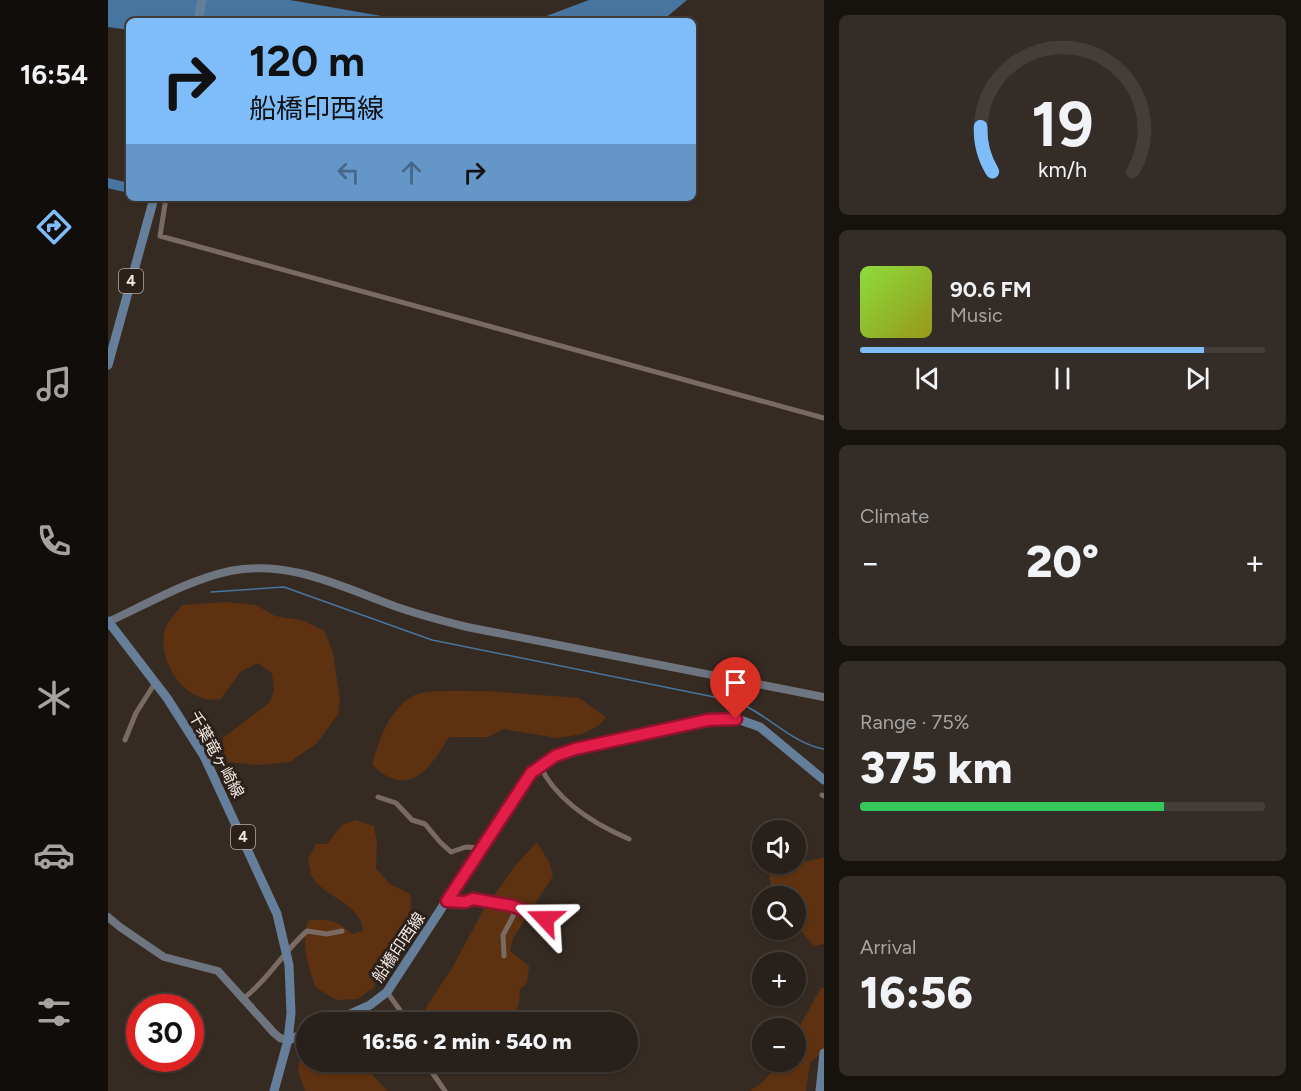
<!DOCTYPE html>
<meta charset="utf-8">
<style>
:root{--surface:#28201a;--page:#342d27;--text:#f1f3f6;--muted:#a5a3a2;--line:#443e39;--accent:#7ebdf9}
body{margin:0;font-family:Figtree,"Noto Sans JP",sans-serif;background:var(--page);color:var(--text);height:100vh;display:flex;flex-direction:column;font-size:22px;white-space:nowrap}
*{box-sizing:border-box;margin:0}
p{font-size:20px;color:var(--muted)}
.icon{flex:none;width:33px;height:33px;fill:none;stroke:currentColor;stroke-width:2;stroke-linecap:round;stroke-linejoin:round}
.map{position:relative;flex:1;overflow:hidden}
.details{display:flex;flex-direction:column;gap:15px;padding:15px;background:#16120e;width:477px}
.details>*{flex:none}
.hud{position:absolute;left:18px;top:18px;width:570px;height:183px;border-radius:9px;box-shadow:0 2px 4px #0004,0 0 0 2px var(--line);background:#7ebdf9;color:#111;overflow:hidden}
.buttons{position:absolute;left:644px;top:820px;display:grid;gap:12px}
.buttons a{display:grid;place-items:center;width:54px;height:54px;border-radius:50%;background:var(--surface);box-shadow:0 2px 4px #0004,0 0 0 2px var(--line);font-size:30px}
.speed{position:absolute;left:18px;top:994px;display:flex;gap:12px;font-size:30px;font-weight:700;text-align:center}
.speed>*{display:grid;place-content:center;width:78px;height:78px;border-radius:50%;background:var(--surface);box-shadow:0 2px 4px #0004,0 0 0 2px var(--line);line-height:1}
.speed .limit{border:9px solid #d22;background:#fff;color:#111}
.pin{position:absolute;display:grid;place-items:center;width:51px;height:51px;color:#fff;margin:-62px -26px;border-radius:50% 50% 50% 0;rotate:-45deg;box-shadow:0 0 6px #0007}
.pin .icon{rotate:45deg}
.me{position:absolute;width:66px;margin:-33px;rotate:293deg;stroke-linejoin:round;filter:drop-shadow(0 0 4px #0008)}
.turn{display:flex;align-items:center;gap:21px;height:126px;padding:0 24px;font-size:27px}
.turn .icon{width:78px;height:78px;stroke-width:2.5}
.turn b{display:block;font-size:42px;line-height:51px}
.lanes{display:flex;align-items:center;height:57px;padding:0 24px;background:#0003;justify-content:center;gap:30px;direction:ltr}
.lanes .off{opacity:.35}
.big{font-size:45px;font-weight:800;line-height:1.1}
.details .card{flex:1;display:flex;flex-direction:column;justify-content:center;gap:9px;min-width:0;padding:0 21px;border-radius:9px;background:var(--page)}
.details .dial{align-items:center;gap:0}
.dial svg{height:156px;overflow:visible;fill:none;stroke:var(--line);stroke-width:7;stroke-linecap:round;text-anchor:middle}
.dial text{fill:var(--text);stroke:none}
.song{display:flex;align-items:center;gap:18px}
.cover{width:72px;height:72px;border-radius:9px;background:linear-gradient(135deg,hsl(90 70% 55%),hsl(60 70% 35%))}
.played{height:6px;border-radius:3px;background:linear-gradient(90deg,var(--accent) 85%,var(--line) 85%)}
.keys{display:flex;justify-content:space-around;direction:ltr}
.heat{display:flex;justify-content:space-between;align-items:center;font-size:33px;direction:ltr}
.charge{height:9px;border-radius:4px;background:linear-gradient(90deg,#34c759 75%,var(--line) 0)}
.trip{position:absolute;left:188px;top:1012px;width:342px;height:60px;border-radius:30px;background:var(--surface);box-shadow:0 2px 4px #0004,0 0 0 2px var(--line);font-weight:800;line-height:60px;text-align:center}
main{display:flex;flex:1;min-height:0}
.tab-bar{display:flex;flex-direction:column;width:108px;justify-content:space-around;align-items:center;background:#100d0a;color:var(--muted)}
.tab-bar .icon{width:42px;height:42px}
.tab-bar .on{color:var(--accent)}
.tab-bar b{font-size:27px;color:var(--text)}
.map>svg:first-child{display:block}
.green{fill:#5e3211}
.water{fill:#48759f}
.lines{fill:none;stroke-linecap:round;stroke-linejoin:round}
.stream{stroke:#48759f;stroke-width:1.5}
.river{stroke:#48759f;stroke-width:10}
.street{stroke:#796b63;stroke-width:5}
.secondary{stroke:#6f757f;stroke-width:8}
.primary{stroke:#657f9a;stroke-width:9}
.route-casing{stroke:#92132f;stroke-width:15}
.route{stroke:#e11d48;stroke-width:10}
.labels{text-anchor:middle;stroke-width:6;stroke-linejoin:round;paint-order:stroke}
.shield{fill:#2c211a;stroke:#b5aca7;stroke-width:1.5}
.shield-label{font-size:15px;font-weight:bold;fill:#f0e8e3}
.street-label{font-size:16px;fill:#f0e8e3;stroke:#2c211a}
</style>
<main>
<nav class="tab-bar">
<b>16:54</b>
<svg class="icon on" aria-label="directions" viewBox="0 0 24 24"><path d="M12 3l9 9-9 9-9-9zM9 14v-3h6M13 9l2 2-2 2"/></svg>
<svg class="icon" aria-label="music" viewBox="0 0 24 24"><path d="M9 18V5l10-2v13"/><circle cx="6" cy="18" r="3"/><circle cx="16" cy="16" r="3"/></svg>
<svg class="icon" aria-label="phone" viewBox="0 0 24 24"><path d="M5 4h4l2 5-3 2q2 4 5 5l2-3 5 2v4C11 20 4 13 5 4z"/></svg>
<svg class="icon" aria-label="climate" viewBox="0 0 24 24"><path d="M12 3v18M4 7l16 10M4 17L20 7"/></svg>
<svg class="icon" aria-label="car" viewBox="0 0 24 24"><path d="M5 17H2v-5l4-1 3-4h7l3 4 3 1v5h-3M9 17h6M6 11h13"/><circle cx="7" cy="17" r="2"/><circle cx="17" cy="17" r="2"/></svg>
<svg class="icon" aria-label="filters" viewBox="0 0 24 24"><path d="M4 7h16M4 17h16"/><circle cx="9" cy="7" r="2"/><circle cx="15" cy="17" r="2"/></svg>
</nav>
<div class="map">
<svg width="716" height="1091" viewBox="0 0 716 1091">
<rect width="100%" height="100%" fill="#362b23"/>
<path class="green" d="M 118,602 L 148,605 L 167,616 L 197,621 L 216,631 L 225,652 L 232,701 L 230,714 L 209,743 L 182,762 L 150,765 L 119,762 L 114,748 L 115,738 L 162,702 L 166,690 L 164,673 L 150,663 L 132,672 L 113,699 C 78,706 48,661 57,629 C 60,621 69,612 74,605 Z
M 377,691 L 471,698 L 498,717 L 491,725 L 475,734 L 449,738 L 396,729 L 380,737 L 341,737 C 321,770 301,799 264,765 C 271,740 282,707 307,695 C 319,689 362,692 377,691 Z
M 247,820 L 266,826 L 269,844 L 268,869 L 282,884 L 302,894 L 303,906 L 296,937 L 273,960 L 266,987 L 250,999 L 228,1000 L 207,987 C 201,966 191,939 201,920 C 222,919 229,920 244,934 L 255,931 C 254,906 221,898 207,881 C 202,876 202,865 200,859 L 208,844 L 219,844 L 234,825 Z
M 429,842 L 442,864 L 445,876 L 405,938 L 402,951 L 421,966 L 419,983 L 412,989 L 411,1005 L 400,1023 L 308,1023 L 344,968 L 376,909 L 407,866 Z
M 716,857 L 716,944 L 706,946 L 690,927 L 687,928 L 687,897 L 664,897 L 661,872 C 680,861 695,864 716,857 Z
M 713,988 L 716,988 L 716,1052 L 702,1062 L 698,1091 L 642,1091 L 656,1081 L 672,1062 L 687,1062 L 687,1035 Z
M 198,1050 L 198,1062 L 253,1062 L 279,1091 L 197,1091 L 190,1070 L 194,1051 Z"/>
<path class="water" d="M 0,0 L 182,0 L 302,21 L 21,21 L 21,30 L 0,27 Z
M 481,0 L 579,0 L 554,21 L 425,21 Z"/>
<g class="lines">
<path class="stream" d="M 103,592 L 176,587 L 324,640 L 626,701 C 658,712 684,744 716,749"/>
<path class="river" d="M 0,183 L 21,188"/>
<path class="street" d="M 58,198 L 52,236 L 716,418
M 17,740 L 28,713 L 47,683
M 432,766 C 449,801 486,824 521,839
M 714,795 L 716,796
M 270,797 L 288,803 L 304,820 L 317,824 L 332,842 L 343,852 L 358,847 L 374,848
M 339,901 C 348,902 359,899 367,900 C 396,905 421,909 447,925
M 396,956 L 395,935 L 410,907
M 279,992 L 301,1023
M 136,998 C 160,980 175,952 199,931 L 219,934 L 234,931
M 317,1062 L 337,1091"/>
<path class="secondary" d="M 0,622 C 39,604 80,580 122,571 C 181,559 234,587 289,607 C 312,615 335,621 359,627 L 716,697
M 0,917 L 12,927 L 56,957 L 110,971 L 166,1033 L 172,1038 L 180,1040"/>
<path class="primary" d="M 90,21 L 94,0
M 0,365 L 46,198
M 0,621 L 59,698 L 96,756 L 169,914 L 181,965 L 183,1013 L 180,1040 L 166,1091
M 222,1023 L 262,1005 L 279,992 L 415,783 L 437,762 L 458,752 L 600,720 L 617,719 L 632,720 L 652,727 L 716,780
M 180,1040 L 198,1033
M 712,1091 L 716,1053"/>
</g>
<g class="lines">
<defs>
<path id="route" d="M 437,919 L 405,906 L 365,899 L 357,902 L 339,901 L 423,773 L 447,756 L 467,749 L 600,720 L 628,719"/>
</defs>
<use href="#route" class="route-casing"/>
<use href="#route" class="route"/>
</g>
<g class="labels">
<g class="shield">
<rect x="11" y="269" width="24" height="24" rx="4.5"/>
<rect x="123" y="825" width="24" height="24" rx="4.5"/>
</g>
<g class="shield-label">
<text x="23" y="286">4</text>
<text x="135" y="842">4</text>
</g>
<g class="street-label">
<text transform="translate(109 754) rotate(61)" y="6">千葉竜ヶ崎線</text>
<text transform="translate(290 947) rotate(-56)" y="6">船橋印西線</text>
</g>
</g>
</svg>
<div class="buttons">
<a><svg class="icon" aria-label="sound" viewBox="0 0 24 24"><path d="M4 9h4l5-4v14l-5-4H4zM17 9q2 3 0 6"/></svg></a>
<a><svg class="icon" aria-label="search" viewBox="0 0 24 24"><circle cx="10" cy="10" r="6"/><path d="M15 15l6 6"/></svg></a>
<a>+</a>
<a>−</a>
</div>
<div class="speed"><div class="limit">30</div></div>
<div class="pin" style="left:628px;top:719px;background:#d93025"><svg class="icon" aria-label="arrive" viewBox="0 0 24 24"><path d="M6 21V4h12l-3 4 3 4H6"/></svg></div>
<svg class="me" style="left:437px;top:919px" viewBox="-20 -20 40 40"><path d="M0-17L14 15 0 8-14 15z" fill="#e11d48" stroke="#fff" stroke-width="4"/></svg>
<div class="trip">16:56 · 2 min · 540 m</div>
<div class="hud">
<div class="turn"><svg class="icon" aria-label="right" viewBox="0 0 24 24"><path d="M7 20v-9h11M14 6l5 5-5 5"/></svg><div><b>120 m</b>船橋印西線</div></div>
<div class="lanes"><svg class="icon off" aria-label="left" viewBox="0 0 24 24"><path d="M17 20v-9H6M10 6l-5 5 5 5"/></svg><svg class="icon off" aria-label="ahead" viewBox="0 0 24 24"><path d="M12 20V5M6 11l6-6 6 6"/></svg><svg class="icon" aria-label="right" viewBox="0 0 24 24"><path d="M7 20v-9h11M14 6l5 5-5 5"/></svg></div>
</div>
</div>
<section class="details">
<div class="card dial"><svg viewBox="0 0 100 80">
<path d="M14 69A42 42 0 1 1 86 69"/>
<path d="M14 69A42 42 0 0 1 8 46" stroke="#7ebdf9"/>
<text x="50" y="56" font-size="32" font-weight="700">19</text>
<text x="50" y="72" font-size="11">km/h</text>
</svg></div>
<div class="card">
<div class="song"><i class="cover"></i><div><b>90.6 FM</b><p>Music</p></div></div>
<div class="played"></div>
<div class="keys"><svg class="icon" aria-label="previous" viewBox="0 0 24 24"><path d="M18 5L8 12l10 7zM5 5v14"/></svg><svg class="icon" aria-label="pause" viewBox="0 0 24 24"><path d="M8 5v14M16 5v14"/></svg><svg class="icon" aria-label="next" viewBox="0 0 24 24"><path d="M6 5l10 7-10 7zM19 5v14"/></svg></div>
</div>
<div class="card"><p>Climate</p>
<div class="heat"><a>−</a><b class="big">20°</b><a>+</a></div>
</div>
<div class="card"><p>Range · 75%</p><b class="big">375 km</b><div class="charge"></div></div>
<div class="card"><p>Arrival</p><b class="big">16:56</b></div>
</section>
</main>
